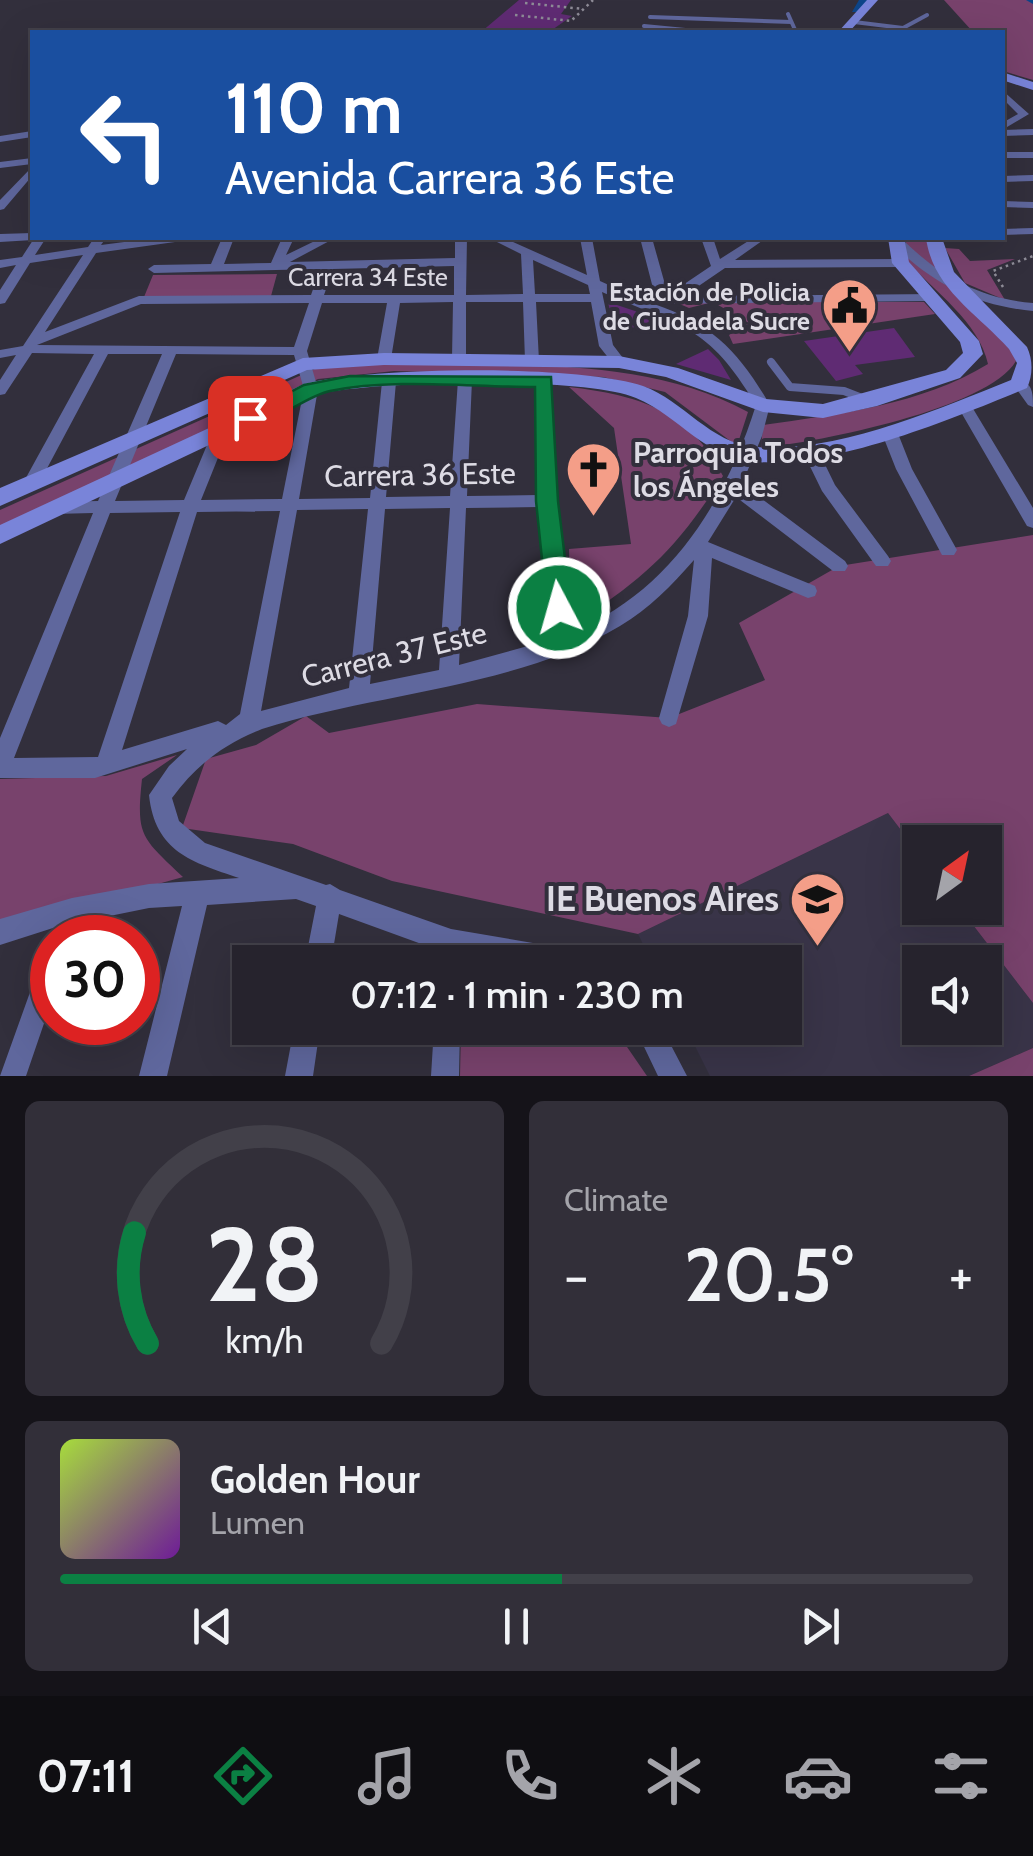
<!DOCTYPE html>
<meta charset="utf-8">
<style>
:root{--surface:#26232d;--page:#322f39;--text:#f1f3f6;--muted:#a4a4aa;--line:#424049;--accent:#0b8043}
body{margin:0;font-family:Cabin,sans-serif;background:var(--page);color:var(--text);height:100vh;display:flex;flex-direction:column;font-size:38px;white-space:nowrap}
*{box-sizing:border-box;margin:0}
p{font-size:32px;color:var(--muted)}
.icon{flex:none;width:55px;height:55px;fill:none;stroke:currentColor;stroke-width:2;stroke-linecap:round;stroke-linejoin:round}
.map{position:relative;height:1076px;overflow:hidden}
.sheet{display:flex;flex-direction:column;gap:25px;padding:25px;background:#151319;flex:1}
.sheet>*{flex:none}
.hud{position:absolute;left:30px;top:30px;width:975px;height:210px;border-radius:0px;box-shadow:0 10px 40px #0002,0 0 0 2px var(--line);background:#1a4fa0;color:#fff;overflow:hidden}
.needle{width:65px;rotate:33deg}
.fabs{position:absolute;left:902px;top:825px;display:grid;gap:20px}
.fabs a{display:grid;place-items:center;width:100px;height:100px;border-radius:0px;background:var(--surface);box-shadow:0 10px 40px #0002,0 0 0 2px var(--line);font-size:50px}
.speed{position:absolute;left:30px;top:915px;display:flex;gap:20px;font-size:50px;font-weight:700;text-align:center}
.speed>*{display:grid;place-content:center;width:130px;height:130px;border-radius:50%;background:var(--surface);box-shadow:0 10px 40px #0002,0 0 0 2px var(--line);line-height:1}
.speed .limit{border:15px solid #d22;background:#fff;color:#111}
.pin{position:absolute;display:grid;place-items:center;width:85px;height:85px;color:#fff;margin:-42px;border-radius:20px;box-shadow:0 5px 15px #0006}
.me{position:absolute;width:110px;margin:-55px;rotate:354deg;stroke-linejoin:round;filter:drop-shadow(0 0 8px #0008)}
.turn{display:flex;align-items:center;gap:35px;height:210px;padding:0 30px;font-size:45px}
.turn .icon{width:130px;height:130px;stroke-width:2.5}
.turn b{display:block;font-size:70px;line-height:85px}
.big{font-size:75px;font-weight:600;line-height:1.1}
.sheet .tile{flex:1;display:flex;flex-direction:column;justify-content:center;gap:15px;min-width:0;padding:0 35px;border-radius:15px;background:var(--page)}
.sheet .dial{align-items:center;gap:0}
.dial svg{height:260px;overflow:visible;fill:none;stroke:var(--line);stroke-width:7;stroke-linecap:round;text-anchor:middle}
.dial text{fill:var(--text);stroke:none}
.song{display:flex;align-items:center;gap:30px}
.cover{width:120px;height:120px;border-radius:15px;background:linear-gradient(135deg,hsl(80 70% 55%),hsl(280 70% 35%))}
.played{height:10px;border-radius:5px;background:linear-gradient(90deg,var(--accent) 55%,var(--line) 55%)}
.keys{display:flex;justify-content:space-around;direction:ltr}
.heat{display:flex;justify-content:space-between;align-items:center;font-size:55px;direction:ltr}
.sheet .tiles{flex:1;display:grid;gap:25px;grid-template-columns:1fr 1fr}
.tile:last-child{grid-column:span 2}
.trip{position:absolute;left:232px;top:945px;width:570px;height:100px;border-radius:0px;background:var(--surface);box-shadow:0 10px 40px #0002,0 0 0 2px var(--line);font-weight:600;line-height:100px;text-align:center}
.menu{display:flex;height:160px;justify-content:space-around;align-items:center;background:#0f0e12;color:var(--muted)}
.menu .icon{width:70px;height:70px}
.menu .current{color:var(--accent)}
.menu b{font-size:45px;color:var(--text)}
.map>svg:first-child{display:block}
.built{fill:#393448;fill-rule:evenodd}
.green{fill:#78426c}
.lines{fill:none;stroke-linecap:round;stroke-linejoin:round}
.canal{fill:#0d4589;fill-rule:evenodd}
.building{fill:#5f2b73}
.path{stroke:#8e8c97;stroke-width:2.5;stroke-dasharray:2.5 4;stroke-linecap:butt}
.lane-far1{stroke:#5f679d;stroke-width:4}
.lane{stroke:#5f679d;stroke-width:8}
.street{fill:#5f679d;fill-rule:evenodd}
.secondary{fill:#7984d9;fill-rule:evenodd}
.route{fill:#0b8043;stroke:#07532c;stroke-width:2.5}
.labels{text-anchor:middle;stroke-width:8;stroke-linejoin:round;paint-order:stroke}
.far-street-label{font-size:25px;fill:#dddbe4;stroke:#322f3c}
.far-poi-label{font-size:25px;font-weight:bold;fill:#dddbe4;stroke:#322f3c;text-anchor:end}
.poi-label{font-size:30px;font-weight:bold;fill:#dddbe4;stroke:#322f3c;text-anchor:start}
.street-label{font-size:30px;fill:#dddbe4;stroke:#322f3c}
.near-poi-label{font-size:35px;font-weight:bold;fill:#dddbe4;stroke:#322f3c;text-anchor:end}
</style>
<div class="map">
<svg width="1033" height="1076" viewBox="0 0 1033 1076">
<rect width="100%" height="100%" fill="#322f3c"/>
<path class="built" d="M 888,813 L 920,855 L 920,908 L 960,908 L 1033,1003 L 1033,1048 L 969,1076 L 710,1076 L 686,1028 L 785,1028 L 785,962 L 652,962 L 638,934 ZM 920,962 L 985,962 L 985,1028 L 920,1028 Z"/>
<path class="green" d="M 944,0 L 1033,0 L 1033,80 L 1003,71 L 1002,32 L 973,32 Z
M 906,238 L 927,238 C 937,290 981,314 1013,353 L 1016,361 C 988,409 818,442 761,448 L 763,425 C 839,414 921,405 988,364 C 979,322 934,291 906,260 Z
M 945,248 L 959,249 L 970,261 L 1015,259 L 987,270 L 1005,300 L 965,283 Z
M 277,274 L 271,296 L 144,297 L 153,275 Z
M 675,302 L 924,302 L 935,314 L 733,344 L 729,335 L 749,323 L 713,302 L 689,308 Z
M 381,363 C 501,368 639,353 748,412 L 737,446 L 665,392 L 603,377 L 394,371 L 318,379 L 0,526 L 0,510 L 317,368 Z
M 569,387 C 638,395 690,410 723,476 C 674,553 646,576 571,627 L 569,549 L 631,544 L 614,428 Z
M 1033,535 L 1033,1003 L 960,908 L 985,908 L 985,842 L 920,842 L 920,855 L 888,813 L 638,934 L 392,881 L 293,844 L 182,828 L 206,759 L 256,745 L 306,716 L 329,733 L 477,704 L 669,718 L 765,680 L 739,623 L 839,566 Z
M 177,755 L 142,779 C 136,836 141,837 183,877 L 0,928 L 0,779 L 106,776 Z
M 461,1028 L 614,1028 L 647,1076 L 460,1076 Z
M 1033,1048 L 1033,1076 L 969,1076 Z"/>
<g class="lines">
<path class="canal" d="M 859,0 L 869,0 L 858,12 L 852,12 Z
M 1026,0 L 1033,0 L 1033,4 Z"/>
</g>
<path class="building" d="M 519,0 L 571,0 L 561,14 L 572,16 L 549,32 L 481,32 Z
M 608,302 L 641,313 L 666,323 L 614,330 Z
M 894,328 L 915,357 L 855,365 L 863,374 L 836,381 L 804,341 Z
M 708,349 L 719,360 L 731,380 L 676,364 Z"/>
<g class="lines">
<path class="path" d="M 525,3 L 583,9
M 515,15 L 571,21 L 593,0
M 1003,287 L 993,271 L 1033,256"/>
<path class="lane-far1" d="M 788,14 L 796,32
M 650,17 L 791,22
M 854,22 L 903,28 L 927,15
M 644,26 L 706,32"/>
<path class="lane" d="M 771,362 L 790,387 L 844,391 L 862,398"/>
<path class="street" d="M 1002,90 L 1029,114 L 1002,130 L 1002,123 L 1018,114 L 1002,98 Z
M 1033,129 L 1033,135 L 1002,136 L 1002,130 Z
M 32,131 L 32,137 L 0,142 L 0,136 Z
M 1002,152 L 1033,152 L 1033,158 L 1002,158 Z
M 32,158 L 32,164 L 0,168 L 0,162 Z
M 32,167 L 32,176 L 4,209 L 0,210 L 0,200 Z
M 1033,175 L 1033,181 L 1002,182 L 1002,176 Z
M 1002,201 L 1033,202 L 1033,208 L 1002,207 Z
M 1033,228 L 1033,234 L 1002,235 L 1002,229 Z
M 32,233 L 32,238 L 46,238 L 35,255 L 88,247 L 94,238 L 106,238 L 101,245 L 155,238 L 181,238 L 175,242 L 96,253 L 45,332 L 139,296 L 311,295 L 320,269 L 154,273 L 148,269 L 154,265 L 211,264 L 222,238 L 234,238 L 224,264 L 271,263 L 282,238 L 294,238 L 286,255 L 321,238 L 335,238 L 290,262 L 455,258 L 455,238 L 467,238 L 466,295 L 523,294 L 521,254 L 489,238 L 504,238 L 587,275 L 580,238 L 592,238 L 600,281 L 633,296 L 655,296 L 640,238 L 652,238 L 668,295 L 711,266 L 701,238 L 713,238 L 720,259 L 753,238 L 766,238 L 735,260 L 901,259 L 907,263 L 901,267 L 725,268 L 684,296 L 937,294 L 938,297 L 932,301 L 654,304 C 714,325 738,351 770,405 L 762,436 L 742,484 L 845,561 L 848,566 L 845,571 L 833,571 L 736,497 L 708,542 L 815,586 L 817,591 L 815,596 L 808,598 L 712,558 L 708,616 L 676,724 L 669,727 L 662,724 L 659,718 L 688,616 L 694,560 C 672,585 649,609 620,626 C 513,689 379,692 262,729 C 224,744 196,765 172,798 L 179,821 L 205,843 L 326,885 L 330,884 L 340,890 L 451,929 L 568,949 L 577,953 L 581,962 L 497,962 L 463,957 L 463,962 L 437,962 L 438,950 L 339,914 L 331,962 L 305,962 L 316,906 L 296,899 L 207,905 L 167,1076 L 139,1076 L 182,906 L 149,908 L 80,922 L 75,938 L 52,938 L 52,945 L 49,938 L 53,928 L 0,945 L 0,919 L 72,898 L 149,884 L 239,878 C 192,862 155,852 149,795 L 169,766 L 187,749 L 95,778 L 0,778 L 0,738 L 93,513 L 54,514 L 46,508 L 54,502 L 98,501 L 162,354 L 108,354 L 36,489 L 24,489 L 22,485 L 94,354 L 32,353 L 5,394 L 0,395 L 0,380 L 16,355 L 0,358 L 0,350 L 23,346 L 83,255 L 30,263 L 5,303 L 0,304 L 0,290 L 16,265 L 0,268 L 0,260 L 22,257 L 33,240 L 0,242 L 0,234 ZM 533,260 L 588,285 L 590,294 L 535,294 ZM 454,266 L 454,295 L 324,295 L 333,269 ZM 602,292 C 682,328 707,323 756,405 C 726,501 669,594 571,632 L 555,501 L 549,378 L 539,378 L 537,381 L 539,495 L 467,496 L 472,380 L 465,376 L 458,380 L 450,496 L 386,497 L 396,382 L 389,378 L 382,382 L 370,498 L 299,499 L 318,389 L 307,351 L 322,303 L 387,303 L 377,359 L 384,363 L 391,359 L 400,303 L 453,302 L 452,358 L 459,362 L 466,358 L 466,302 L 523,302 L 525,361 L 532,365 L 539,361 L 536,302 L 591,302 L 599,346 L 614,365 L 624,365 L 626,362 L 613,345 ZM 309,303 L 294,347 L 37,345 L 141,304 ZM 176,354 L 294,355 L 304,389 L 282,499 L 201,500 L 228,433 L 220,428 L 212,433 L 184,500 L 115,501 ZM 539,507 L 553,639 L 459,665 L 466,508 ZM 450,508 L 439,670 L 370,684 L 385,509 ZM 368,509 L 349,688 L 261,711 L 297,510 ZM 280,511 L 240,714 L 226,725 L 218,721 L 122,750 L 197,512 ZM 180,512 L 98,757 L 14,758 L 110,513 Z
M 894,239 L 902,239 C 939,276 981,299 1033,303 L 1033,311 C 978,306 932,284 894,245 Z
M 1020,380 C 1033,383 1033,395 1033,407 L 1028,405 L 1013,384 Z
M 965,402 L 972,407 L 1033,508 L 1033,528 L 1027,526 L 958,407 Z
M 889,426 L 897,431 L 912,469 L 957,550 L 954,555 L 942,555 L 896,469 L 881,431 Z
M 809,443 L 815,444 L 835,485 L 888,556 L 891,561 L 888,566 L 876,566 L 822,491 L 801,448 Z
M 52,952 L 52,1000 L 26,1076 L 0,1076 L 43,956 Z
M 294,1028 L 320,1028 L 313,1076 L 285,1076 Z
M 434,1028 L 460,1028 L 459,1076 L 431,1076 Z
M 635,1028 L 662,1028 L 687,1076 L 658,1076 Z"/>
<path class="secondary" d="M 867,0 L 878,0 L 849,32 L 838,32 Z
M 1002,72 L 1033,82 L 1033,90 L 1002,80 Z
M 888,238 L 904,238 L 909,262 L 979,341 L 983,354 L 960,378 L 877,406 L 823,418 L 763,412 L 666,377 L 619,368 L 384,365 L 307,370 L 0,506 L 0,488 L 303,358 L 384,353 L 619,356 L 678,368 L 766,399 L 823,404 L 946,370 L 963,353 L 960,342 L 892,263 Z
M 926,238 L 942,238 L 954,272 L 1027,347 C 1033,360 1033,375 1027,388 C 954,418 835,468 756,462 C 704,458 681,417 636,398 C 581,376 378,381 317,394 L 0,544 L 0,525 L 304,384 C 372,367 577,364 643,386 C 684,401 710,443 755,447 C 835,454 938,409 1011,380 L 1017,363 L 1009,349 C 977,313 933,289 926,238 Z"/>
</g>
<path class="route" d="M 350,376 L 551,377 L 558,501 L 571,608 L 568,615 L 559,618 L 547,608 L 536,501 L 535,387 C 469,387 395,378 330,391 C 304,396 270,429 244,423 L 241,418 L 304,385 Z"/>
<defs>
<symbol id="civic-pin" viewBox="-11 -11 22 30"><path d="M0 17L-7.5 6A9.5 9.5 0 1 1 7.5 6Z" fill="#f49e88" stroke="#322f3c"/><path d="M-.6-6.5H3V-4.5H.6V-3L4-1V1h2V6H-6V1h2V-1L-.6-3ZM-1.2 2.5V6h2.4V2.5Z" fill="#111"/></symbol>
<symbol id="church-pin" viewBox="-11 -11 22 30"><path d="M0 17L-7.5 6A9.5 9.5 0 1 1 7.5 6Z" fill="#f49e88" stroke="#322f3c"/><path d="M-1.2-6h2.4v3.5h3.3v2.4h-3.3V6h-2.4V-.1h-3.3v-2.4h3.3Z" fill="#111"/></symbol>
<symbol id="school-pin" viewBox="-11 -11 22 30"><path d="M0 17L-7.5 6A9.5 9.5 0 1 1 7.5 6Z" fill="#f49e88" stroke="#322f3c"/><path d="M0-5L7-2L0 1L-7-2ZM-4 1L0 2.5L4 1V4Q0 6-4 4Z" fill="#111"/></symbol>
</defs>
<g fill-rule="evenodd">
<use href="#civic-pin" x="818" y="274" width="63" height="86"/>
<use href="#church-pin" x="562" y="438" width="63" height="86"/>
<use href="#school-pin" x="786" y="868" width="63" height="86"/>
</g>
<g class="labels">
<g class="far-street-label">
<text x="368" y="286">Carrera 34 Este</text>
</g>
<g class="far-poi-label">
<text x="810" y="301">Estación de Policia<tspan x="810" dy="29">de Ciudadela Sucre</tspan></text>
</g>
<g class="poi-label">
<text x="633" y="463">Parroquia Todos<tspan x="633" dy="34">los Ángeles</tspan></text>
</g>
<g class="street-label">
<text transform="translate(420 475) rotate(-1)" y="10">Carrera 36 Este</text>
<text transform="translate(394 655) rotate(-14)" y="10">Carrera 37 Este</text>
</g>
<g class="near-poi-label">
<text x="779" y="911">IE Buenos Aires</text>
</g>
</g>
</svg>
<div class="fabs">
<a><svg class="needle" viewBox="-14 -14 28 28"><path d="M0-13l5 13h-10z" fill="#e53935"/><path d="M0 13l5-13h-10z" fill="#a4a4aa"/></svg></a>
<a><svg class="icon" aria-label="sound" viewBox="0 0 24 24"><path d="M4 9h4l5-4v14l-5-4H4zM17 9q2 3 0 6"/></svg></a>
</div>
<div class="speed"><div class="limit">30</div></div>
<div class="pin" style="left:250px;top:418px;background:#d93025"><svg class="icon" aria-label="arrive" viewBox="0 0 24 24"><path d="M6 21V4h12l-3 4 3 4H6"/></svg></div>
<svg class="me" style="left:559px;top:608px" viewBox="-20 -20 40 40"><circle r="17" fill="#0b8043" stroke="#fff" stroke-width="3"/><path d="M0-11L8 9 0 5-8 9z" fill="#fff"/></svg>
<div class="trip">07:12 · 1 min · 230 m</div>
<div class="hud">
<div class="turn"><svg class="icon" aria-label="left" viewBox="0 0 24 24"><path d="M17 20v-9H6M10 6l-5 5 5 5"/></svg><div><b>110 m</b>Avenida Carrera 36 Este</div></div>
</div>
</div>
<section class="sheet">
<div class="tiles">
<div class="tile dial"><svg viewBox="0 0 100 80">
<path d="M14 69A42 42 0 1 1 86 69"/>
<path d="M14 69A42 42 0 0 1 10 35" stroke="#0b8043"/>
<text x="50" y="56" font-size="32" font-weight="700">28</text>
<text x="50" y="72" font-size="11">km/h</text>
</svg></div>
<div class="tile"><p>Climate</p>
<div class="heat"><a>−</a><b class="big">20.5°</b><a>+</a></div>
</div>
<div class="tile">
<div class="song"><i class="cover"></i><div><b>Golden Hour</b><p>Lumen</p></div></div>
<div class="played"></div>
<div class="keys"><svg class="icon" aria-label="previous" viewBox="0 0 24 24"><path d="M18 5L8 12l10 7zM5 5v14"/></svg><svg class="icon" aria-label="pause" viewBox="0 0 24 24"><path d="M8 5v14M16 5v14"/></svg><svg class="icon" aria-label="next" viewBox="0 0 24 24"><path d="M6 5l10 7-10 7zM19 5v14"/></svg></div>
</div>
</div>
</section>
<nav class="menu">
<b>07:11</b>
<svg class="icon current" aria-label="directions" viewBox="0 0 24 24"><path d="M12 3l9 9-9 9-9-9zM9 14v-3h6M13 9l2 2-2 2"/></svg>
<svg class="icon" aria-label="music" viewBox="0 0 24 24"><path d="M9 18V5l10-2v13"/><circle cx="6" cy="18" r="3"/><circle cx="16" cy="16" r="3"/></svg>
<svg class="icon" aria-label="phone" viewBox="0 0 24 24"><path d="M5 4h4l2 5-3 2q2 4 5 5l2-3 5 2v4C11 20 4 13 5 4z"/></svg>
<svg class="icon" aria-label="climate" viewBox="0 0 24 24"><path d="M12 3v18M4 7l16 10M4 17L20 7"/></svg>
<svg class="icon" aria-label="car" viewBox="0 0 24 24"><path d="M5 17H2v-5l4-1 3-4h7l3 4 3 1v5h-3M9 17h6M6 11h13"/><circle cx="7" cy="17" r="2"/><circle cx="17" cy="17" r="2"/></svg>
<svg class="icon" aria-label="filters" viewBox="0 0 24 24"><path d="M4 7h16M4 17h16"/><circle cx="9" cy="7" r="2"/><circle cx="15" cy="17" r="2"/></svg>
</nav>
